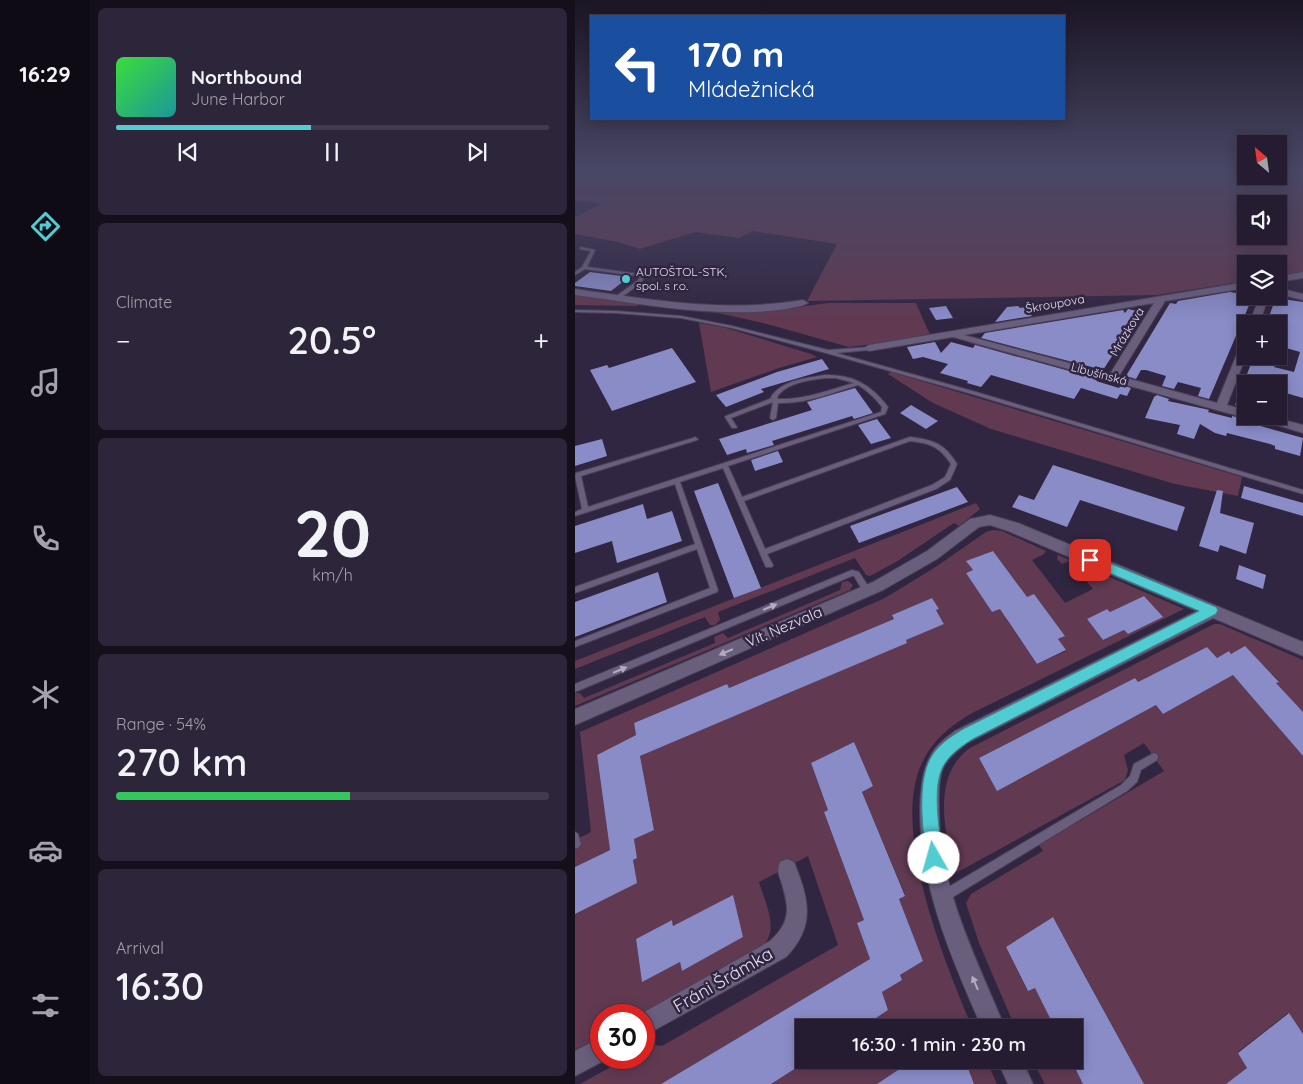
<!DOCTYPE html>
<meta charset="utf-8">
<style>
:root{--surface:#251c31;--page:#2d2539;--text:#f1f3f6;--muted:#a3a1ab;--line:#423a4d;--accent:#51ccd3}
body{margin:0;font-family:Quicksand,sans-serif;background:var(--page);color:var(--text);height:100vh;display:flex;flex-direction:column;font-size:19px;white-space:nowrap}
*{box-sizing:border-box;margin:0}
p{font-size:16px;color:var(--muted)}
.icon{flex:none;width:28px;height:28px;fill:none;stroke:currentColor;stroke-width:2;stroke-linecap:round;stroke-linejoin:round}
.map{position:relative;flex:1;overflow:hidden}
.drawer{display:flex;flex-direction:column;gap:8px;padding:8px;background:#140f1b;width:485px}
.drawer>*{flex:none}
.banner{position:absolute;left:15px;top:15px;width:475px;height:105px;border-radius:0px;box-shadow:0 2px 12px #0003,0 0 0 1px var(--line);background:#1a4fa0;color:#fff;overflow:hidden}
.needle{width:32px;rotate:331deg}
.controls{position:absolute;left:662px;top:135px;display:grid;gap:10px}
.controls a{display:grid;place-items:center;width:50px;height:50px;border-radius:0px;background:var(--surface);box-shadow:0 2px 12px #0003,0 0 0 1px var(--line);font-size:25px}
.speed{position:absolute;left:15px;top:1004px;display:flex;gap:10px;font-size:25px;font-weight:700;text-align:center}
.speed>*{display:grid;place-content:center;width:65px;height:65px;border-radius:50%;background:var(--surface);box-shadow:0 2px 12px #0003,0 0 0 1px var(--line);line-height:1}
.speed .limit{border:8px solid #d22;background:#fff;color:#111}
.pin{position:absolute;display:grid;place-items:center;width:42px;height:42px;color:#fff;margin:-21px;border-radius:10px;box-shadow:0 2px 8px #0006}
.me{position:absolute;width:55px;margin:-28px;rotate:353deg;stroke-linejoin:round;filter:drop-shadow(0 0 4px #0008)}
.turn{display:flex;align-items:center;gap:18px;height:105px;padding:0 15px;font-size:22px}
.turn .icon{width:65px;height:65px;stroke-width:2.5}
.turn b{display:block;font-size:35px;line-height:42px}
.big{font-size:38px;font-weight:600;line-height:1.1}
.drawer .card{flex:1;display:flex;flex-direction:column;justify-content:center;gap:8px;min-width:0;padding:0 18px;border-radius:8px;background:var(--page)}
.drawer .dial{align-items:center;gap:0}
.dial b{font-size:65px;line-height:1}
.song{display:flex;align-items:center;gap:15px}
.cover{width:60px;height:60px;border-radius:8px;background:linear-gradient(135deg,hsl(120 70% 55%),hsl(180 70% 35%))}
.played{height:5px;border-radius:2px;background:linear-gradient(90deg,var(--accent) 45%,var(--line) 45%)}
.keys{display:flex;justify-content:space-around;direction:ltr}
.heat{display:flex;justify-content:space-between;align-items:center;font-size:28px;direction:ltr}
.charge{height:8px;border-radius:4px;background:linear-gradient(90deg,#34c759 54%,var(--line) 0)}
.trip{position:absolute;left:220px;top:1019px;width:288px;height:50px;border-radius:0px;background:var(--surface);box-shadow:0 2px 12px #0003,0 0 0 1px var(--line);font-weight:600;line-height:50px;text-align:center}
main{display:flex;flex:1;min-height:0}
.menu{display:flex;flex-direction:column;width:90px;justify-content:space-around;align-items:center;background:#0f0b14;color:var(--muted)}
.menu .icon{width:35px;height:35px}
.menu .active{color:var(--accent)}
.menu b{font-size:22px;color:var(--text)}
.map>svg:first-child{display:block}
.green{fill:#613a52;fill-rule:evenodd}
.building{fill:#898cc7}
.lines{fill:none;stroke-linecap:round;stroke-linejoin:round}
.service-casing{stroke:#4a4057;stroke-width:2}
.minor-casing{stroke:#4a4057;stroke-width:2}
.service{fill:#6a5e7d;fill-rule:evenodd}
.minor{fill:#6a5e7d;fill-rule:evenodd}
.oneway{fill:#b4abc3}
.route{fill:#51ccd3;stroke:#358589}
.poi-dot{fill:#51ccd3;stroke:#312641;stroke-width:2}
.labels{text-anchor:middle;stroke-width:5;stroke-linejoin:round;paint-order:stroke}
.far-poi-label{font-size:12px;fill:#e5dff1;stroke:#312641;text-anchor:start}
.far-street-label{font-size:12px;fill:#e5dff1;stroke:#312641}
.street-label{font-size:15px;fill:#e5dff1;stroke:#312641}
.near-street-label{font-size:18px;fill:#e5dff1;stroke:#312641}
</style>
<main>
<nav class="menu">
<b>16:29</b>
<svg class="icon active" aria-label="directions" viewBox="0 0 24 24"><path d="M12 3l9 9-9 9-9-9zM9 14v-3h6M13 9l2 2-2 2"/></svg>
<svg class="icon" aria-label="music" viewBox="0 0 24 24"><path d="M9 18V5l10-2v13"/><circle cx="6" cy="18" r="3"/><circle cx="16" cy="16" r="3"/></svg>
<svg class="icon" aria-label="phone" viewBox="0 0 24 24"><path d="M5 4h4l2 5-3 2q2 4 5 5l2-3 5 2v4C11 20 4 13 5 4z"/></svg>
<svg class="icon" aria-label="climate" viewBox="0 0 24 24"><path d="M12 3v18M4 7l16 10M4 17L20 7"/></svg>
<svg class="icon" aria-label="car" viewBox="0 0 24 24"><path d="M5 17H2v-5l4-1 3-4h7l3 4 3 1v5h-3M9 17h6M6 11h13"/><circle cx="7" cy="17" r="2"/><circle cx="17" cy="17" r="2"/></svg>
<svg class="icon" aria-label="filters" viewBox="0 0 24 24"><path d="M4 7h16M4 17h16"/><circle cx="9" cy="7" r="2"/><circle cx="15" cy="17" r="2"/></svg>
</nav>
<section class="drawer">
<div class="card">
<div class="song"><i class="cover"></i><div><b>Northbound</b><p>June Harbor</p></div></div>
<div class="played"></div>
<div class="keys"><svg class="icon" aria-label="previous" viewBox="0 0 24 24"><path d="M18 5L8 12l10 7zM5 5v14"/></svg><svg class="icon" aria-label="pause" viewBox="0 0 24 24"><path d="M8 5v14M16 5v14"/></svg><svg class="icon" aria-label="next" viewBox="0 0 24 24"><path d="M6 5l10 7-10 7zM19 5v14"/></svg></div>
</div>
<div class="card"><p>Climate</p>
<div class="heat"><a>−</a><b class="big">20.5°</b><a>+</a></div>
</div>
<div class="card dial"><b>20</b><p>km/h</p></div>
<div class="card"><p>Range · 54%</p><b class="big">270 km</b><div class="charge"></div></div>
<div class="card"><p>Arrival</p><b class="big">16:30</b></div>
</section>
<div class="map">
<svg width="728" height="1084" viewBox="0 0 728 1084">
<rect width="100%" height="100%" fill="#312641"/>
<path class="green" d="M 0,169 L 671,169 L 671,176 L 704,176 L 704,169 L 728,169 L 728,273 L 704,276 L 704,264 L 671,264 L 671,281 L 582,295 L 232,301 L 262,244 L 177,231 L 164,238 L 120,232 L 65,249 L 43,242 L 0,234 L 0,217 L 26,204 L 0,200 ZM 671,204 L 704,204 L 704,236 L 671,236 Z
M 0,294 L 64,304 L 62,306 L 0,305 Z
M 253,303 L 341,303 L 356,337 L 274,347 L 192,324 L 130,310 L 203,310 Z
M 124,323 L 151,328 L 236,354 L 242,357 L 204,368 L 136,392 Z
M 395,342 L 728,432 L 728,433 L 394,343 Z
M 316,372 L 667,477 L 663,496 L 600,484 L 416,429 L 358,403 L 313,374 Z
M 401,503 L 405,509 L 384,526 L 379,523 L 321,562 L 295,576 L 291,575 L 280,558 L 143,612 L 145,620 L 140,625 L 135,625 L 130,617 L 0,669 L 0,661 Z
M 418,530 L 427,531 L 471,551 L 469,554 L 457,560 L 490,603 L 518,589 L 495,561 L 487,564 L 482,559 L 483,555 L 609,609 L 397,713 C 373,727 354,743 344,770 C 319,838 370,963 397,1027 L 286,1027 L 313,1010 L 307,992 L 325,975 L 348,961 L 324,899 L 330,895 L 287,792 L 298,786 L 279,742 L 236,763 L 247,794 L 259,807 L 249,812 L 289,920 L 282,923 L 295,959 L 86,1084 L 5,1084 L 52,1058 L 69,1058 L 69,1048 L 74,1044 L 87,1046 L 263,945 L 233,856 L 184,882 C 190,903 205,929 187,947 L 64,1015 L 26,1015 L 26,1036 L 0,1050 L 0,914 L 61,883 L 58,860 L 62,858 L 59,839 L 79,829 L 65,756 L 331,643 L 331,640 L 369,623 L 361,610 L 364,609 L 357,598 L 317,615 L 319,619 L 154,688 L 152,684 L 59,723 L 61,735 L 22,755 L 35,850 L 0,867 L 0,840 L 16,832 L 5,732 L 310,598 L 359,568 L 411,532 ZM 418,551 L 445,587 L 445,600 L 459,594 L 490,636 L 483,639 L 491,651 L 462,664 L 432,620 L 432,606 L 417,612 L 391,573 L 398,570 L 392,561 ZM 569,596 L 587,617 L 553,634 L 549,630 L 528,640 L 512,619 L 532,609 L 535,612 ZM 157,896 L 168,937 L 107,971 L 105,962 L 67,981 L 61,939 L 97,920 L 99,926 Z
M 273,581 L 278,585 L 275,590 L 0,706 L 0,693 L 5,693 L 9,698 L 140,643 L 139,637 L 148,633 L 153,638 L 265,590 L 267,582 Z
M 639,624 L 645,624 L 728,660 L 728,712 L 701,683 L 704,681 L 670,647 L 656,654 L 654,651 L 642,658 L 632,647 L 563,682 L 560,678 L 404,758 L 422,790 L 581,705 L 588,714 L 658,675 L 728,756 L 728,1034 L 713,1013 L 663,1052 L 672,1068 L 652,1084 L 569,1084 L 478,917 L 431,947 L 452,990 L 460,986 L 480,1027 L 440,1027 L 404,943 L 391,903 L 396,894 L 468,851 L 464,845 L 589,771 L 569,743 L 549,755 L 553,770 L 550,780 L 381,873 L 379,871 C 370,831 356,776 395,748 Z
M 234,1060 L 338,1060 L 302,1084 L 196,1084 Z
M 390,1060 L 411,1060 L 422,1084 L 399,1084 Z
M 457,1060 L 496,1060 L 508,1084 L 470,1084 Z"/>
<path class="building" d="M 15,272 L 54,277 L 36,291 L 0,286 L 0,283 Z
M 655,292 L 678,296 L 634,399 L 623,396 L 626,388 L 603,382 L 599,389 L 587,386 L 591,376 L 571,370 L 566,370 L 561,379 L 551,376 L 595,303 L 601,304 L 603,301 Z
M 701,298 L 728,302 L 728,398 L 704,391 L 704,384 L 671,384 L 671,408 L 660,405 L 679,356 L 702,356 L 699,367 L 719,372 L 725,352 L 704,346 L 704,324 L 691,324 Z
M 371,306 L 378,318 L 361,320 L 354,308 Z
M 443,306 L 445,308 L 450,307 L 457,316 L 420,322 L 432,307 Z
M 553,309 L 566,312 L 528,370 L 406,338 L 410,333 L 548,310 L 550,313 Z
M 360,342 L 366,353 L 376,342 L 398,348 L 400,345 L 523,379 L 521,381 L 544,388 L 546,385 L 556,388 L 552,396 L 545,394 L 542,399 L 506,388 L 499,399 L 416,375 L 406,387 L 392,383 L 393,381 L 365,373 L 373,364 L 348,357 L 338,359 L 332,347 Z
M 97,348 L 121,382 L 37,411 L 15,370 L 32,365 L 34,368 Z
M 247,359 L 254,369 L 186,389 L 189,392 L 151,407 L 141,395 L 202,372 Z
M 280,388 L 298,413 L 279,419 L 277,416 L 197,441 L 199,445 L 172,453 L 171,449 L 152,455 L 144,439 L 237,410 L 232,402 Z
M 582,395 L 594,399 L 593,401 L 630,409 L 634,410 L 633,412 L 657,418 L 657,416 L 671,419 L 671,422 L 728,438 L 725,456 L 700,449 L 700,446 L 695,444 L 652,433 L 651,436 L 640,433 L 625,424 L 619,439 L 602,434 L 605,425 L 570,418 L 579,397 Z
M 336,405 L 363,421 L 351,429 L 325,413 Z
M 302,419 L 316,438 L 296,444 L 283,425 Z
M 27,439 L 32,456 L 0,466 L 0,446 Z
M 203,451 L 208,462 L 180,471 L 176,460 Z
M 478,465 L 610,507 L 602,531 L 505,500 L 492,527 L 437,507 L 444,495 L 459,500 Z
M 143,483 L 186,588 L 159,598 L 119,491 Z
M 669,486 L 728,503 L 728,516 L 666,498 Z
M 382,487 L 393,502 L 284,543 L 275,526 Z
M 642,490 L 648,491 L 645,513 L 679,523 L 671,554 L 645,545 L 643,552 L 624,546 Z
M 68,504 L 72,519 L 97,511 L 107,541 L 42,563 L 37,541 L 0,553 L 0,526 Z
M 418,551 L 452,597 L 459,594 L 490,636 L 483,639 L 491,650 L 462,664 L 425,609 L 417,612 L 391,573 L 398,570 L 391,561 Z
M 664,565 L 691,575 L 688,589 L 661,579 Z
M 83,572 L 92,602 L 0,637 L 0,602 Z
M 569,596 L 588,617 L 553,634 L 549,630 L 528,640 L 512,619 L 532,609 L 535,612 Z
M 357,598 L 364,609 L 361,610 L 369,624 L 331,640 L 332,643 L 65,756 L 79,830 L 59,839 L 62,858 L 58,860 L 62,883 L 0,914 L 0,867 L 35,850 L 22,755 L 61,735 L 59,723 L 152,684 L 154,688 L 319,619 L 317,615 Z
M 670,646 L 704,682 L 701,683 L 728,712 L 728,756 L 658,675 L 588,714 L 581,705 L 422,791 L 404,758 L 560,678 L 563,682 L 632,647 L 642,658 L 654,651 L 656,654 Z
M 279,742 L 298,786 L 287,792 L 330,896 L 324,899 L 348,961 L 325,975 L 327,980 L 307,992 L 313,1010 L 286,1028 L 229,1028 L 229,1063 L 196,1084 L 86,1084 L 295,959 L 282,923 L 289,920 L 249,812 L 253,810 L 236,763 Z
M 158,895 L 168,937 L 107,971 L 105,962 L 67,982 L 61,939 L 97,920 L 98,926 Z
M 478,917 L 506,969 L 569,1084 L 508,1084 L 499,1066 L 499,1028 L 480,1028 L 460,988 L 453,991 L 431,947 Z
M 714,1013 L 728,1034 L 728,1084 L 651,1084 L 672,1068 L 663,1053 Z
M 338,1060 L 390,1060 L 399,1084 L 302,1084 Z"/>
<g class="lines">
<defs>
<path id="service" d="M 5,247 L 20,250 L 12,267 L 64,274 L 69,278 L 66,283 L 44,299 L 40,299 L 40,297 L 62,281 L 65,278 L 63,276 L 10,269 L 0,275 L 0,272 L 7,267 L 16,251 L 5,249 Z
M 0,310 L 41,311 L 106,316 L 157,326 L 253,350 L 296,347 L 296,349 L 294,350 L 261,353 L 401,392 L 728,490 L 728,494 L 397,394 L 251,353 L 157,328 L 106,318 L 41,313 L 0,312 Z
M 250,375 C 279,375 295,384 313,407 L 310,414 L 153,466 L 167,497 L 335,437 C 358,440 369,443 382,464 L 375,480 L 361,489 L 192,554 L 198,565 L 197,567 L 191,567 L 190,565 L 148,468 L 105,482 L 143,590 L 142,592 L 0,647 L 0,641 L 135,588 L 122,549 L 0,593 L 0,587 L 120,544 L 100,484 L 0,516 L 0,512 L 7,509 L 0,476 L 1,473 L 118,438 L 120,437 L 123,439 L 122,440 L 6,476 L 13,507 L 306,412 L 307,407 C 300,398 293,391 283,385 C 257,393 231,404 203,403 L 201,418 L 198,420 L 195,418 L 198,402 L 156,418 L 162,427 L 161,428 L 157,428 L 150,417 L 151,416 L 197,398 L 196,397 C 207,380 232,378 250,375 ZM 250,378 L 261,378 L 279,383 C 254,390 229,400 203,399 L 202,397 C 211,383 234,380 250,378 ZM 335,441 C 355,443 365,447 376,464 L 370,477 L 357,485 L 190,549 L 169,501 Z
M 277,570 L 284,572 L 295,589 L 296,591 L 295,593 L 292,594 L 289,593 L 279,576 L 277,576 L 0,692 L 0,684 Z
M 579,753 L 582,754 L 583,757 L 582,760 L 566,770 L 562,782 L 552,791 L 373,900 L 369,901 L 365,900 L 364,896 L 365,892 L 546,785 L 555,776 L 559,764 Z
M 0,832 L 3,834 L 6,844 L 4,847 L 1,849 L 0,848 Z"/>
<path id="minor" d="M 728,272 L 728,278 L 704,282 L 704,276 Z
M 671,282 L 671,288 L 590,301 L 544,376 L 642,403 L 666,344 L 671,341 L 671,356 L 652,405 L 671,410 L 671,416 L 694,416 L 728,425 L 728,433 L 675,417 L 667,417 L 378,337 L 294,351 L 289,348 L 294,345 ZM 579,303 L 535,374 L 389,335 Z
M 704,288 L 728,294 L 728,300 L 704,294 Z
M 0,289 C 77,300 150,313 228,300 L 233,303 C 227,307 218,307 211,309 C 144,319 67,304 0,295 Z
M 685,296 L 694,296 L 684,324 L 674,324 Z
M 415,515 L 443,523 L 728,642 L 728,656 L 638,618 L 392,743 C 384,750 373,757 368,768 C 363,780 364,796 364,809 C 364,888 401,957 430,1028 L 407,1028 C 376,957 344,885 345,806 C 346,789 347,770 356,755 C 361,745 371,738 380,731 L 622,611 L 433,531 L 415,525 L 404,527 L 362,559 L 308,590 L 0,725 L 0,709 L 298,582 L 352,551 L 395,519 Z
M 212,859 L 219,862 C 234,899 241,926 211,957 L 69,1036 L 69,1015 L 64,1015 L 195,941 C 217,921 214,907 206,881 C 203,873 202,870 205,862 Z
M 26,1037 L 26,1058 L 34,1058 L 0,1076 L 0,1051 Z
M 422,1060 L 447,1060 L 458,1084 L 433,1084 Z"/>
</defs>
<use href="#service" class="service-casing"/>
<use href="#minor" class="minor-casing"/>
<use href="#service" class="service"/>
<use href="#minor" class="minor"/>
</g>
<defs><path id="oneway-solid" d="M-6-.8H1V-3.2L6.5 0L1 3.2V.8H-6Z" transform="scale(1.25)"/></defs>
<g class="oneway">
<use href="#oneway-solid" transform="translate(195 607) rotate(-23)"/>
<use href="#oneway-solid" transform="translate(151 652) rotate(157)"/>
<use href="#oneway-solid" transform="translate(45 670) rotate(-23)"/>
<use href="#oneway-solid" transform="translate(400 983) rotate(-113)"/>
</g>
<linearGradient id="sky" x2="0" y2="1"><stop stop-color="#1b1524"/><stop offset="0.53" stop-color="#484765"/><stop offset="1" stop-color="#484765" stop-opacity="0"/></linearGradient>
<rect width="728" height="321" fill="url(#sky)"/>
<path class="route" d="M 515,555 L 641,607 L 643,610 L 641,614 L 398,739 C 387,746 376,753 369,765 C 356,786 365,833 368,858 L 365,864 L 359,866 L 354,864 L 351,858 C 348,830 341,783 356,757 C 364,744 375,737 388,729 L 624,611 L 511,563 L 509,560 L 511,556 Z"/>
<circle class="poi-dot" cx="51" cy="279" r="5"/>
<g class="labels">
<g class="far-poi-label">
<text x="61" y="276">AUTOŠTOL-STK,<tspan x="61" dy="14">spol. s r.o.</tspan></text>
</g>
<g class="far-street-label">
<text transform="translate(480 304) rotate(-10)" y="4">Škroupova</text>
<text transform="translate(552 332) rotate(-59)" y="4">Mrázkova</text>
<text transform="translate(524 374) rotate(15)" y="4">Libušínská</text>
</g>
<g class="street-label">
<text transform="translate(209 627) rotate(-23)" y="5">Vít. Nezvala</text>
</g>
<g class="near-street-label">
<text transform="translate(148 980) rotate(-30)" y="6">Fráni Šrámka</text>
</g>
</g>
</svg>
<div class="controls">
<a><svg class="needle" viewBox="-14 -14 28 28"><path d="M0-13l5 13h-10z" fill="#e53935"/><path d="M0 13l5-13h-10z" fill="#a3a1ab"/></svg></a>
<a><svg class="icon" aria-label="sound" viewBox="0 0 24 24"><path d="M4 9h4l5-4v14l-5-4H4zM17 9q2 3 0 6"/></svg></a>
<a><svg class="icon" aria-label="layers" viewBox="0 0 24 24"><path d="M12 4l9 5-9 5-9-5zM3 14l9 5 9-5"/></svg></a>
<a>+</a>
<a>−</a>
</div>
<div class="speed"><div class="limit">30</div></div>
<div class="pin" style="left:515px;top:560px;background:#d93025"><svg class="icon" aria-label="arrive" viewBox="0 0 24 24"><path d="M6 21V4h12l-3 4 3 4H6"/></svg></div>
<svg class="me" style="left:359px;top:858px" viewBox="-20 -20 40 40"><circle r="19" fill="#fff"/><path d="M0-13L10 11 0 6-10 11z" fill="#51ccd3"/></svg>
<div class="trip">16:30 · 1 min · 230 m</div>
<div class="banner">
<div class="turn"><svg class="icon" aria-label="left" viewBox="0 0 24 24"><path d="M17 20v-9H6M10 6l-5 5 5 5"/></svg><div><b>170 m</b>Mládežnická</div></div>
</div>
</div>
</main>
